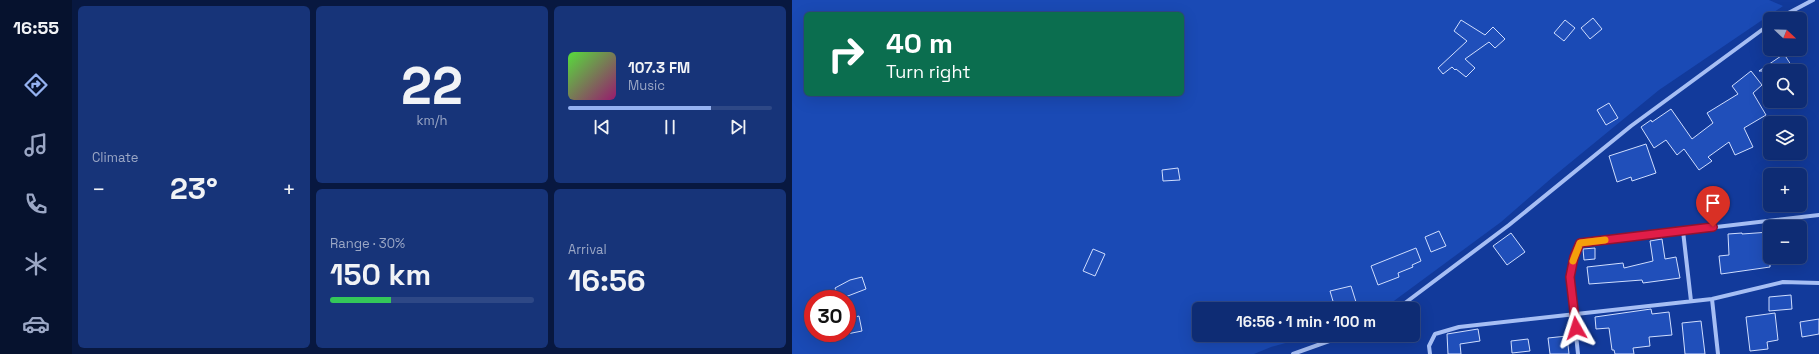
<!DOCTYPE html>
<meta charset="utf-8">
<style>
:root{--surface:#0e2c74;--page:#173479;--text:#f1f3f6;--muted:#9ba7c5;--line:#2e4886;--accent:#95b2f1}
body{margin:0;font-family:"Space Grotesk",sans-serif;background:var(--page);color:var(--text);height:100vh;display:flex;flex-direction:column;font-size:15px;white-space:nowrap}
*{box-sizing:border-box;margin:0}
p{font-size:13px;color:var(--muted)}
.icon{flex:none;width:22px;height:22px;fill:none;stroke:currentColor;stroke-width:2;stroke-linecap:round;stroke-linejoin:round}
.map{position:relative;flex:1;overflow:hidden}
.side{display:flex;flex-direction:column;gap:6px;padding:6px;background:#081840;width:720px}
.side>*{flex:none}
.guide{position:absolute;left:12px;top:12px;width:380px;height:84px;border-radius:6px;box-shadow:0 4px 16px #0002,0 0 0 1px var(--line);background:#0b6e4f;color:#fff;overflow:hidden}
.needle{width:26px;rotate:112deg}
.tools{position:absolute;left:971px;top:12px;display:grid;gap:8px}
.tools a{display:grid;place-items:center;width:44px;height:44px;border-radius:6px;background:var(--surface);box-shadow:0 4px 16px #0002,0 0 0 1px var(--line);font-size:20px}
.speed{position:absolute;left:12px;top:290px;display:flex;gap:8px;font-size:20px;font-weight:700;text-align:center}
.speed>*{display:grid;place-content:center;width:52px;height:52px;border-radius:50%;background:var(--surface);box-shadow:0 4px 16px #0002,0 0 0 1px var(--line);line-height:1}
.speed .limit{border:6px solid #d22;background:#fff;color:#111}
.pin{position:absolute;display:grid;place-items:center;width:34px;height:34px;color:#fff;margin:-41px -17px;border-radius:50% 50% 50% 0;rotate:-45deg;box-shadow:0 0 4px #0007}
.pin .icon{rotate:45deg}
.me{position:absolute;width:44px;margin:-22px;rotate:354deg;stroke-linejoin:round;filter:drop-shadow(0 0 3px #0008)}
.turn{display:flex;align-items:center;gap:14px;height:84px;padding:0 16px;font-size:18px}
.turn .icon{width:52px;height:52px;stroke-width:2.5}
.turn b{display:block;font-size:28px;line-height:34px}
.big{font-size:30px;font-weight:600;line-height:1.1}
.side .tile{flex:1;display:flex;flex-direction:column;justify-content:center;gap:6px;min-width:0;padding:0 14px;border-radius:6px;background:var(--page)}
.side .dial{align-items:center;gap:0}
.dial b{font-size:52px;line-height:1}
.song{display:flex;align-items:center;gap:12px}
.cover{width:48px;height:48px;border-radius:6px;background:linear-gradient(135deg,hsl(110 70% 55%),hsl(320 70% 35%))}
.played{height:4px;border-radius:2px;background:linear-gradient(90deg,var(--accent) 70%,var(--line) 70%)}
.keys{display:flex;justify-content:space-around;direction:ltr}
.heat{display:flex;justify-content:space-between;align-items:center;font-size:22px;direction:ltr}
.charge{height:6px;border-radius:3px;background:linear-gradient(90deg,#34c759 30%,var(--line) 0)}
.side .tiles{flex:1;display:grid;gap:6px;grid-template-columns:repeat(3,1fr)}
.tile:first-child{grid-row:span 2}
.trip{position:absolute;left:400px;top:302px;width:228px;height:40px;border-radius:6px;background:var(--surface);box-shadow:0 4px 16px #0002,0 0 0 1px var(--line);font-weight:600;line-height:40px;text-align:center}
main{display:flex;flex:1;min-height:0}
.dock{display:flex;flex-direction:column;width:72px;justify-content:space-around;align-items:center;background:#06122e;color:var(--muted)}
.dock .icon{width:28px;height:28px}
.dock .on{color:var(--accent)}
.dock b{font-size:18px;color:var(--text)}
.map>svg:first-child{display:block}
.green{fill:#1a4ab5;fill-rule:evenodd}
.building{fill:#204fba;stroke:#cfddfe}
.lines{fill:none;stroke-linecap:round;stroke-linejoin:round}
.minor{stroke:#a6bef4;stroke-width:4}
.route-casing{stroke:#92132f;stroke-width:10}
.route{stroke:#e11d48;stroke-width:7}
.slow{stroke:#f59e0b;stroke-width:7}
</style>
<main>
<nav class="dock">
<b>16:55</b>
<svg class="icon on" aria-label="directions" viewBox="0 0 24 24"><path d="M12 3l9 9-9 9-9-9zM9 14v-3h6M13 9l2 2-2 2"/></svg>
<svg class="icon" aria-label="music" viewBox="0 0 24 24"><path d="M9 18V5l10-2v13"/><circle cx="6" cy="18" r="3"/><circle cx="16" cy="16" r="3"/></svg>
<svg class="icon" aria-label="phone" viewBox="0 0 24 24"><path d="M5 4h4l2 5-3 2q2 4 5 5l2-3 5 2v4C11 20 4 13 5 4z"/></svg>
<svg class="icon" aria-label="climate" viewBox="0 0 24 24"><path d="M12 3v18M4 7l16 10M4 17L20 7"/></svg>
<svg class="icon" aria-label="car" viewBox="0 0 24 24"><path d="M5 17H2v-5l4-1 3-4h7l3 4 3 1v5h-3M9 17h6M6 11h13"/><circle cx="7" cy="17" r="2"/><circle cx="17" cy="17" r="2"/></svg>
</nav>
<section class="side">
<div class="tiles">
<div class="tile"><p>Climate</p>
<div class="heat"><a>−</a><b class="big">23°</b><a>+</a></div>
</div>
<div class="tile dial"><b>22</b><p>km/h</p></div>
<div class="tile">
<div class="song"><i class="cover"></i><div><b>107.3 FM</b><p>Music</p></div></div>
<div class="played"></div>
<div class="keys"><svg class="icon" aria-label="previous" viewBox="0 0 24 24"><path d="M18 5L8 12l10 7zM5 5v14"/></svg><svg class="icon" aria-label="pause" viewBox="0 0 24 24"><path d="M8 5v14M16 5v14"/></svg><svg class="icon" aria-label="next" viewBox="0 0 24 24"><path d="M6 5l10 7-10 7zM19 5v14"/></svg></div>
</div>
<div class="tile"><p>Range · 30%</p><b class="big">150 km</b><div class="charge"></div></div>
<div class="tile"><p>Arrival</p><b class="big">16:56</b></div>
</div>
</section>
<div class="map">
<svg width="1027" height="354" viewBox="0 0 1027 354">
<rect width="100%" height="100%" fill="#123a9b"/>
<path class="green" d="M 0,0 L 977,0 L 991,6 L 867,90 L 762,176 L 709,222 L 591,309 L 407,309 L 407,335 L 523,335 L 479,347 L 462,354 L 0,354 ZM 14,14 L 390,14 L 390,94 L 14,94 ZM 21,299 L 55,299 L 55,333 L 21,333 Z"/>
<path class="building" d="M 801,18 L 810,29 L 798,39 L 789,28 Z
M 669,20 L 693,35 L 701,27 L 713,39 L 703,48 L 697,42 L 673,59 L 683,68 L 674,77 L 664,69 L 663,70 L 660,67 L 651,74 L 646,68 L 675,41 L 662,31 Z
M 773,20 L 783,28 L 772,41 L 762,33 Z
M 992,54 L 1003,71 L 967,71 Z
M 959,71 L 970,85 L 961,93 L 974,115 L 952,128 L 961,147 L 943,155 L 937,142 L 916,157 L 920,161 L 907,170 L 892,149 L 885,155 L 874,140 L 862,148 L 849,127 L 859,120 L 860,122 L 879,109 L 900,139 L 921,123 L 915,113 L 946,94 L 940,86 Z
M 817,103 L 826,118 L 814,125 L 805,110 Z
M 854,144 L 864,173 L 840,181 L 839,177 L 825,182 L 817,156 Z
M 386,168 L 388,180 L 371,181 L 370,170 Z
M 647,231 L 654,246 L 639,252 L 633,237 Z
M 978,232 L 978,267 L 929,274 L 927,256 L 937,255 L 936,234 L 950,233 L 950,234 Z
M 719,233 L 733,252 L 715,265 L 701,246 Z
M 870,239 L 873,259 L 884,257 L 888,278 L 851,283 L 850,280 L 797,284 L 795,267 L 831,263 L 832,268 L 861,261 L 858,241 Z
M 624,248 L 629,261 L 620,265 L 621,267 L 606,273 L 607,277 L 586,285 L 579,266 Z
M 803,248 L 803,259 L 792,260 L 791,249 Z
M 301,249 L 313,254 L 303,276 L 291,271 Z
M 70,277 L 74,289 L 48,299 L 43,288 L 58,280 Z
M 559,286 L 564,302 L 543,308 L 538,291 Z
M 999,295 L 1000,309 L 977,311 L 977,297 Z
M 859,309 L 860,314 L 877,312 L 880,335 L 857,337 L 858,346 L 841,348 L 842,354 L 823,354 L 822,350 L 820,350 L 817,328 L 804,329 L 803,317 Z
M 983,313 L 986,340 L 975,342 L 976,349 L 958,351 L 954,317 Z
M 67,316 L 70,331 L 55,334 L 55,319 Z
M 1027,319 L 1027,334 L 1010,337 L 1008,322 Z
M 909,321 L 913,354 L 893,354 L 890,323 Z
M 686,329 L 688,341 L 668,344 L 669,354 L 656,354 L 655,334 Z
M 775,336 L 777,354 L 758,354 L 756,338 Z
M 736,339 L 738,351 L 720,353 L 719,341 Z"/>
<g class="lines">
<path class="minor" d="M 985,19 L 1021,0
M 891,231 L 899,301
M 920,299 L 926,354
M 605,309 L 717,225 L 839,126 L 978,24
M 501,354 L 554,335
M 638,354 L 637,346 L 643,334 L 667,327 L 920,299 L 991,282 L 1027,283
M 786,354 L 778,277 L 782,257 L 788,243 L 1027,215"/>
</g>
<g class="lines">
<defs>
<path id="route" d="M 784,328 L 778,277 L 782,257 L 788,243 L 921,227"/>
</defs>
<use href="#route" class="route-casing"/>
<use href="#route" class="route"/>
<path class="slow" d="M 781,261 L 788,243 L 813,240"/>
</g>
</svg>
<div class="tools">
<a><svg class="needle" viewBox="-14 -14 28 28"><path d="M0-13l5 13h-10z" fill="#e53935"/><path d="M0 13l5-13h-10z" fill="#9ba7c5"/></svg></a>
<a><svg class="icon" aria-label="search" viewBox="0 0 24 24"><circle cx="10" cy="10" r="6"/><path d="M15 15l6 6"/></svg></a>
<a><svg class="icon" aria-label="layers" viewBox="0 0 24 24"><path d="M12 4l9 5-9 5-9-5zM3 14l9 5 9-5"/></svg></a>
<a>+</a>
<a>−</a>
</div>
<div class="speed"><div class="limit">30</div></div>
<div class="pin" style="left:921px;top:227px;background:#d93025"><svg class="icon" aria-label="arrive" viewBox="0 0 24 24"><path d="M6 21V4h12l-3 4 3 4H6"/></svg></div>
<svg class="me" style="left:784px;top:328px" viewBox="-20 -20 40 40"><path d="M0-17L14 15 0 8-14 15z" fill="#e11d48" stroke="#fff" stroke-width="4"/></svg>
<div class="trip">16:56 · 1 min · 100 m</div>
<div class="guide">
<div class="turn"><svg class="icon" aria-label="right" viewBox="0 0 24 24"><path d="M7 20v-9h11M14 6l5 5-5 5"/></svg><div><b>40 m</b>Turn right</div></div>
</div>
</div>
</main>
